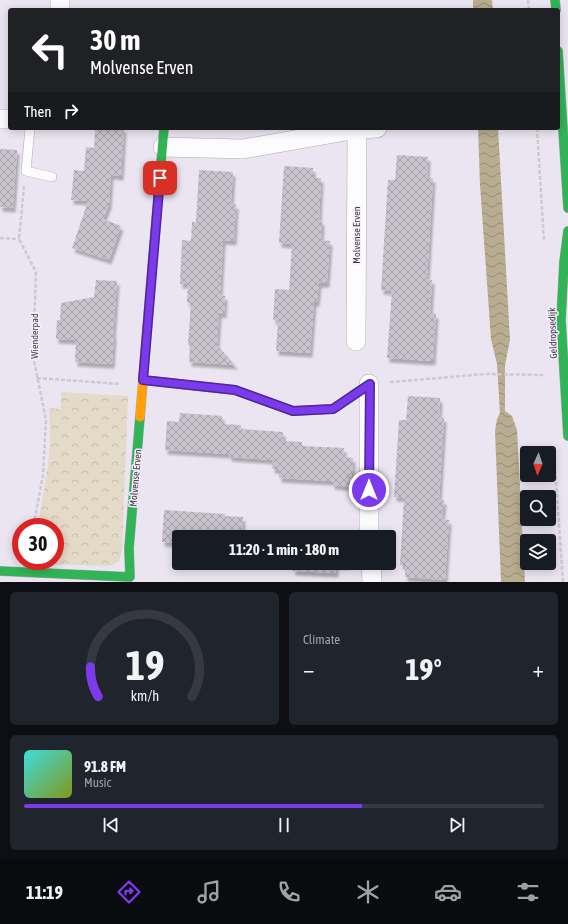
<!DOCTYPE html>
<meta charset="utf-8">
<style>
:root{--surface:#171b24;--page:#20242c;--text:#f1f3f6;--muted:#9ea1a6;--line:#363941;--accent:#7c3aed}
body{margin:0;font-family:"Asap Condensed",sans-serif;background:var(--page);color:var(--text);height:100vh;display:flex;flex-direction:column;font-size:15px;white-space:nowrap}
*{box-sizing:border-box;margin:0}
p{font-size:13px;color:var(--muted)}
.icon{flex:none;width:22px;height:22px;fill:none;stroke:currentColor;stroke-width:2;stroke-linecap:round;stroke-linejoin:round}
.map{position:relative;height:582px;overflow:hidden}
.side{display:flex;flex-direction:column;gap:10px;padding:10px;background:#0d0f14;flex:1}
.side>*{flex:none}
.banner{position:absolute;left:8px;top:8px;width:552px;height:122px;border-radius:4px;box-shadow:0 2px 10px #0003;background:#202124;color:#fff;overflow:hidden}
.needle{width:26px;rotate:183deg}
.fabs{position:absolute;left:520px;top:446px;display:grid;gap:8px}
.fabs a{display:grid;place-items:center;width:36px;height:36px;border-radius:4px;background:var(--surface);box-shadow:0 2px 10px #0003;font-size:20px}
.speed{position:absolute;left:12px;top:518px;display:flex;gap:8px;font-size:20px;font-weight:700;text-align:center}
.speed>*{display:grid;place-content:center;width:52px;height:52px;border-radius:50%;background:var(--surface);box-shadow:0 2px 10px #0003;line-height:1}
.speed .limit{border:6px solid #d22;background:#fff;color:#111}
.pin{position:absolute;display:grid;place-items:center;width:34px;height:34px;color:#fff;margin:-17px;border-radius:8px;box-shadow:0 2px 6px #0006}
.me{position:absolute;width:44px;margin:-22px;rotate:0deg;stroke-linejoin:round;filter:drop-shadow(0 0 3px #0008)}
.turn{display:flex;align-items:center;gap:14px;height:84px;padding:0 16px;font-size:18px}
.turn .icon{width:52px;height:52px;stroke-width:2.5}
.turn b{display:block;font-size:28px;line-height:34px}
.then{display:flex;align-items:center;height:38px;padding:0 16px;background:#0003;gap:8px;font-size:15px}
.big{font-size:30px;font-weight:700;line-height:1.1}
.side .widget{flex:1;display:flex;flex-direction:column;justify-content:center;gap:6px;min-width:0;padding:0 14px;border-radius:6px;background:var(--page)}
.side .dial{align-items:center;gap:0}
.dial svg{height:104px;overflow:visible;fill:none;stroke:var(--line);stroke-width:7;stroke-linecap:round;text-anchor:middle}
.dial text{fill:var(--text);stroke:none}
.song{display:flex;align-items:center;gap:12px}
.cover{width:48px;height:48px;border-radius:6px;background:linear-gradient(135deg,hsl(180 70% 55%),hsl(70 70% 35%))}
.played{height:4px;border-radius:2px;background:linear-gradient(90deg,var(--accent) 65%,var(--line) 65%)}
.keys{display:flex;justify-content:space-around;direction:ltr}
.heat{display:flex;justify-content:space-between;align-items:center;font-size:22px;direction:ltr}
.side .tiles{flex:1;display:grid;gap:10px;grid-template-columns:1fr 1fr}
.widget:last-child{grid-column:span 2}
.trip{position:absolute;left:172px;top:530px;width:224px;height:40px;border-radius:4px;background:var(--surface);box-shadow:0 2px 10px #0003;font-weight:700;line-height:40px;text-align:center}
.dock{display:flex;height:64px;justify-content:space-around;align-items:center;background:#090b0e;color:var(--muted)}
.dock .icon{width:28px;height:28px}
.dock .active{color:var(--accent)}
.dock b{font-size:18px;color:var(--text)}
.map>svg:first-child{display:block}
.park{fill:url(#park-crowns)}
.water{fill:url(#water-waves)}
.building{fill:url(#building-cross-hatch);filter:url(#shadow)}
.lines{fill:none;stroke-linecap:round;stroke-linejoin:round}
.lane-casing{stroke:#aea9b3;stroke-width:10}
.street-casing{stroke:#aea9b3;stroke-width:20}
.fast-casing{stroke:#aea9b3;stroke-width:10}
.slow-casing{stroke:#aea9b3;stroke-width:10}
.path{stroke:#cccace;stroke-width:2.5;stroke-dasharray:4 2;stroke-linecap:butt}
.lane{stroke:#fcfbfd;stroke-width:9}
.street{stroke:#fcfbfd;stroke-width:19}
.fast{stroke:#30b455;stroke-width:9}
.slow{stroke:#ff9f0a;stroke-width:9}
.route-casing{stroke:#51269a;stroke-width:10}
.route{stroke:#7c3aed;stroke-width:7}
.labels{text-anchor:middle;stroke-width:3;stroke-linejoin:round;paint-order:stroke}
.street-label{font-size:10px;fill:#3f3a44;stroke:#f5eefd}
</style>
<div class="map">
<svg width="568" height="582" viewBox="0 0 568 582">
<defs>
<pattern id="park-crowns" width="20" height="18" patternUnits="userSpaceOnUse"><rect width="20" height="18" fill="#e3dac8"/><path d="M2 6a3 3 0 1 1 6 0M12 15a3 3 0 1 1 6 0" fill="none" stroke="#c4bcad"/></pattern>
<pattern id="water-waves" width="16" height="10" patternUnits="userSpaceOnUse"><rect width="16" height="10" fill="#b8ad90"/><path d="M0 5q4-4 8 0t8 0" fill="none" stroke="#978e77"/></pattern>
<pattern id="building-cross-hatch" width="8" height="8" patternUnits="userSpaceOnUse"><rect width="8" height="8" fill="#c8c3cd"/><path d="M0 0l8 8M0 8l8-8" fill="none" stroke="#a49fa8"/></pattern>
<filter id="shadow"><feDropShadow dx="2.5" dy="4.5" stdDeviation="1" flood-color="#0004"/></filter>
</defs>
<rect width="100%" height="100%" fill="#ebe5f1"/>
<path class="park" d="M 61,392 L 128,396 L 122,551 L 119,561 L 110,566 L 38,564 L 38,561 L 55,561 L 55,527 L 40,527 C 38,511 44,494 46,478 C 50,456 51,431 49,408 L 61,409 Z"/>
<path class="water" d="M 473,0 L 492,0 L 493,10 L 473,10 Z
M 478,128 L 498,128 L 510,340 L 505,365 L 505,411 L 512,416 L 517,430 L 525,582 L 501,582 L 495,431 L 497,419 L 500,413 L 497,364 L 491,339 L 480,185 Z"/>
<path class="building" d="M 95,128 L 124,128 L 121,176 L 111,175 L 109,204 L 103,219 L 121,226 L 109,260 L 72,248 L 88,201 L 71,200 L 74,170 L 84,171 L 86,147 L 94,148 Z
M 0,149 L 17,150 L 13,208 L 0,207 Z
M 397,155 L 428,157 L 427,178 L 433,178 L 427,279 L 432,280 L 430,314 L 436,314 L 433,361 L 387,358 L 392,291 L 381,290 L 388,180 L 395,180 Z
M 284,166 L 313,168 L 313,178 L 321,178 L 319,220 L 322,221 L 321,240 L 330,241 L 327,283 L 319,283 L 317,302 L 314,302 L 310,353 L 276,351 L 278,320 L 273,320 L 275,289 L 289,290 L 292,244 L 279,243 Z
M 199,170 L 233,172 L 231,204 L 236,204 L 234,241 L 223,240 L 220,295 L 225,296 L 224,314 L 219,313 L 217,345 L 235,365 L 189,362 L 190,345 L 188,345 L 191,303 L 187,303 L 188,284 L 180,284 L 182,240 L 191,241 L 192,222 L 196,222 Z
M 96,280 L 117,281 L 113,335 L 114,335 L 112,364 L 75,362 L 76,340 L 56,339 L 57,320 L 60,320 L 61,303 L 94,297 Z
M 408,396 L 440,398 L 439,417 L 444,418 L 439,500 L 444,500 L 442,519 L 449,520 L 445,580 L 405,577 L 405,565 L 400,565 L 404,498 L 394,497 L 399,420 L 406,420 Z
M 180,413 L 222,416 L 222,424 L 241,425 L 241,429 L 283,432 L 283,441 L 302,442 L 302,446 L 344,448 L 343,457 L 353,458 L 351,487 L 332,485 L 332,481 L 279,478 L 279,469 L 272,469 L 273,460 L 229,457 L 229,454 L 165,450 L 167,421 L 179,422 Z
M 164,510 L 225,514 L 225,516 L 243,517 L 242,537 L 179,537 L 179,543 L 162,542 Z
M 296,533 L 328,535 L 348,537 L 295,537 Z
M 293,563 L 346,563 L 346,565 L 336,565 L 336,573 L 293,571 Z"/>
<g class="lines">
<defs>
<path id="lane" d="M 30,128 L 26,171 L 52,177"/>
<path id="street" d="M 60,10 L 60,0
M 0,119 L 10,119
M 163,147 L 243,149 L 357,129 L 377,128
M 356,341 L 357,129
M 369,537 L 369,384
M 371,563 L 372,582"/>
<path id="fast" d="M 555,0 L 556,10
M 558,51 L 568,208
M 568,231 L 564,262 L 561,320 L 568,436
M 152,269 L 164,128
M 143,380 L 235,390 L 293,411 L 333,409 L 369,384
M 0,571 L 130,577 L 129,548 L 140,417"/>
<path id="slow" d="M 140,417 L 152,269"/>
</defs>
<use href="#lane" class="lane-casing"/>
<use href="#street" class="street-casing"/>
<use href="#fast" class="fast-casing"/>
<use href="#slow" class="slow-casing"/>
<path class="path" d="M 528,0 L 529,10
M 537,128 L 544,241
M 24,186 L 19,239 L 36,272 L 33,356 L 46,420 L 43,475 L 35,518 L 35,527
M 0,238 L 19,239
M 37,378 L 121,384
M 390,382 L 485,374 L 543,375
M 554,452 L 563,582"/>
<use href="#lane" class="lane"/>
<use href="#street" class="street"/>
<use href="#fast" class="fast"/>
<use href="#slow" class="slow"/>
</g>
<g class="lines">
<defs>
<path id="route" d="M 160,178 L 143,380 L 235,390 L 293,411 L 333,409 L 370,384 L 369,490"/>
</defs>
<use href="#route" class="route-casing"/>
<use href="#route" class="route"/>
</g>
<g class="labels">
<g class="street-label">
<text transform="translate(356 235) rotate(-90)" y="4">Molvense Erven</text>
<text transform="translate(552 333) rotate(-92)" y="4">Geldropsedijk</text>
<text transform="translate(34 336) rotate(-90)" y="4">Wienderpad</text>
<text transform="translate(135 478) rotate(-85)" y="4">Molvense Erven</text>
</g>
</g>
</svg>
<div class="fabs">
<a><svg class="needle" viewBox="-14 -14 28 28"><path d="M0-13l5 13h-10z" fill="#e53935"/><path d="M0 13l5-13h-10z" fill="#9ea1a6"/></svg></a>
<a><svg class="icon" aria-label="search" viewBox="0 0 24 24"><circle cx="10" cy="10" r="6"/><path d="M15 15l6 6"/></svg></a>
<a><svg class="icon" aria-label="layers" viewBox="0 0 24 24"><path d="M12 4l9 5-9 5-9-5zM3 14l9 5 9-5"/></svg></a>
</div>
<div class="speed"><div class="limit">30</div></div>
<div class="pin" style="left:160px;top:178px;background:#d93025"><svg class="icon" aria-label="arrive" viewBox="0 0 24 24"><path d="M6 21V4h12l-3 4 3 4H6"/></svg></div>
<svg class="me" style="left:369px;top:490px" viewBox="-20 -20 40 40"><circle r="17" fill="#7c3aed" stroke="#fff" stroke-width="3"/><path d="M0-11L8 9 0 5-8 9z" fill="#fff"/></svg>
<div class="trip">11:20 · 1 min · 180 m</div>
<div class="banner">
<div class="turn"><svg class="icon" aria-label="left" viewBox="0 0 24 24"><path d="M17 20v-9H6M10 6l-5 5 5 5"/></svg><div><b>30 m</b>Molvense Erven</div></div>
<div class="then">Then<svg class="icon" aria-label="right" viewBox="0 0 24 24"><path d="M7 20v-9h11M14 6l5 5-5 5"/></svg></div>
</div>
</div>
<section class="side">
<div class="tiles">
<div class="widget dial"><svg viewBox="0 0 100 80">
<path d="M14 69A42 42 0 1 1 86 69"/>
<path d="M14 69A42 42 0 0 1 8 46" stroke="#7c3aed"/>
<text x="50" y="56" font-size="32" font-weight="700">19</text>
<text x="50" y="72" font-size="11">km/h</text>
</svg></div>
<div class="widget"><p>Climate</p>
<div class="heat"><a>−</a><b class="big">19°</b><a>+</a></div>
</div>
<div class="widget">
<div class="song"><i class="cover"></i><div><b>91.8 FM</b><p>Music</p></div></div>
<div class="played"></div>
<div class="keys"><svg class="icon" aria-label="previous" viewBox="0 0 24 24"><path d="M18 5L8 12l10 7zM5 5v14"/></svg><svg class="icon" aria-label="pause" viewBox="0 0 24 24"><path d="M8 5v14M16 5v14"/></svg><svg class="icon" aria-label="next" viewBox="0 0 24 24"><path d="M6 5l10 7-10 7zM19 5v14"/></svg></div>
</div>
</div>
</section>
<nav class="dock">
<b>11:19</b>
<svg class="icon active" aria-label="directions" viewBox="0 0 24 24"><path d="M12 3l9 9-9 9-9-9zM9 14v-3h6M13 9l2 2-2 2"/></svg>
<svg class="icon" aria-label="music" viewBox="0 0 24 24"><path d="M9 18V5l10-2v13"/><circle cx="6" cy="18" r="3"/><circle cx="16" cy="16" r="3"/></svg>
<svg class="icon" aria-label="phone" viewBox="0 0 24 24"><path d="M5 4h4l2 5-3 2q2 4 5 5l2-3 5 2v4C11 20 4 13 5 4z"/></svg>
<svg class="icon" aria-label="climate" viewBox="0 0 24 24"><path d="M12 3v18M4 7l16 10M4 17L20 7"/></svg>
<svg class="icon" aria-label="car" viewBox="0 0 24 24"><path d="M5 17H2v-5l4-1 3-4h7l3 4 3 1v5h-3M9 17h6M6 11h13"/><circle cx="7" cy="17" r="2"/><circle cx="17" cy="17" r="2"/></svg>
<svg class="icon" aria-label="filters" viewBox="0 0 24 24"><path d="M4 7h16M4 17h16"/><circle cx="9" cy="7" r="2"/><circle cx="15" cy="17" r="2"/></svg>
</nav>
